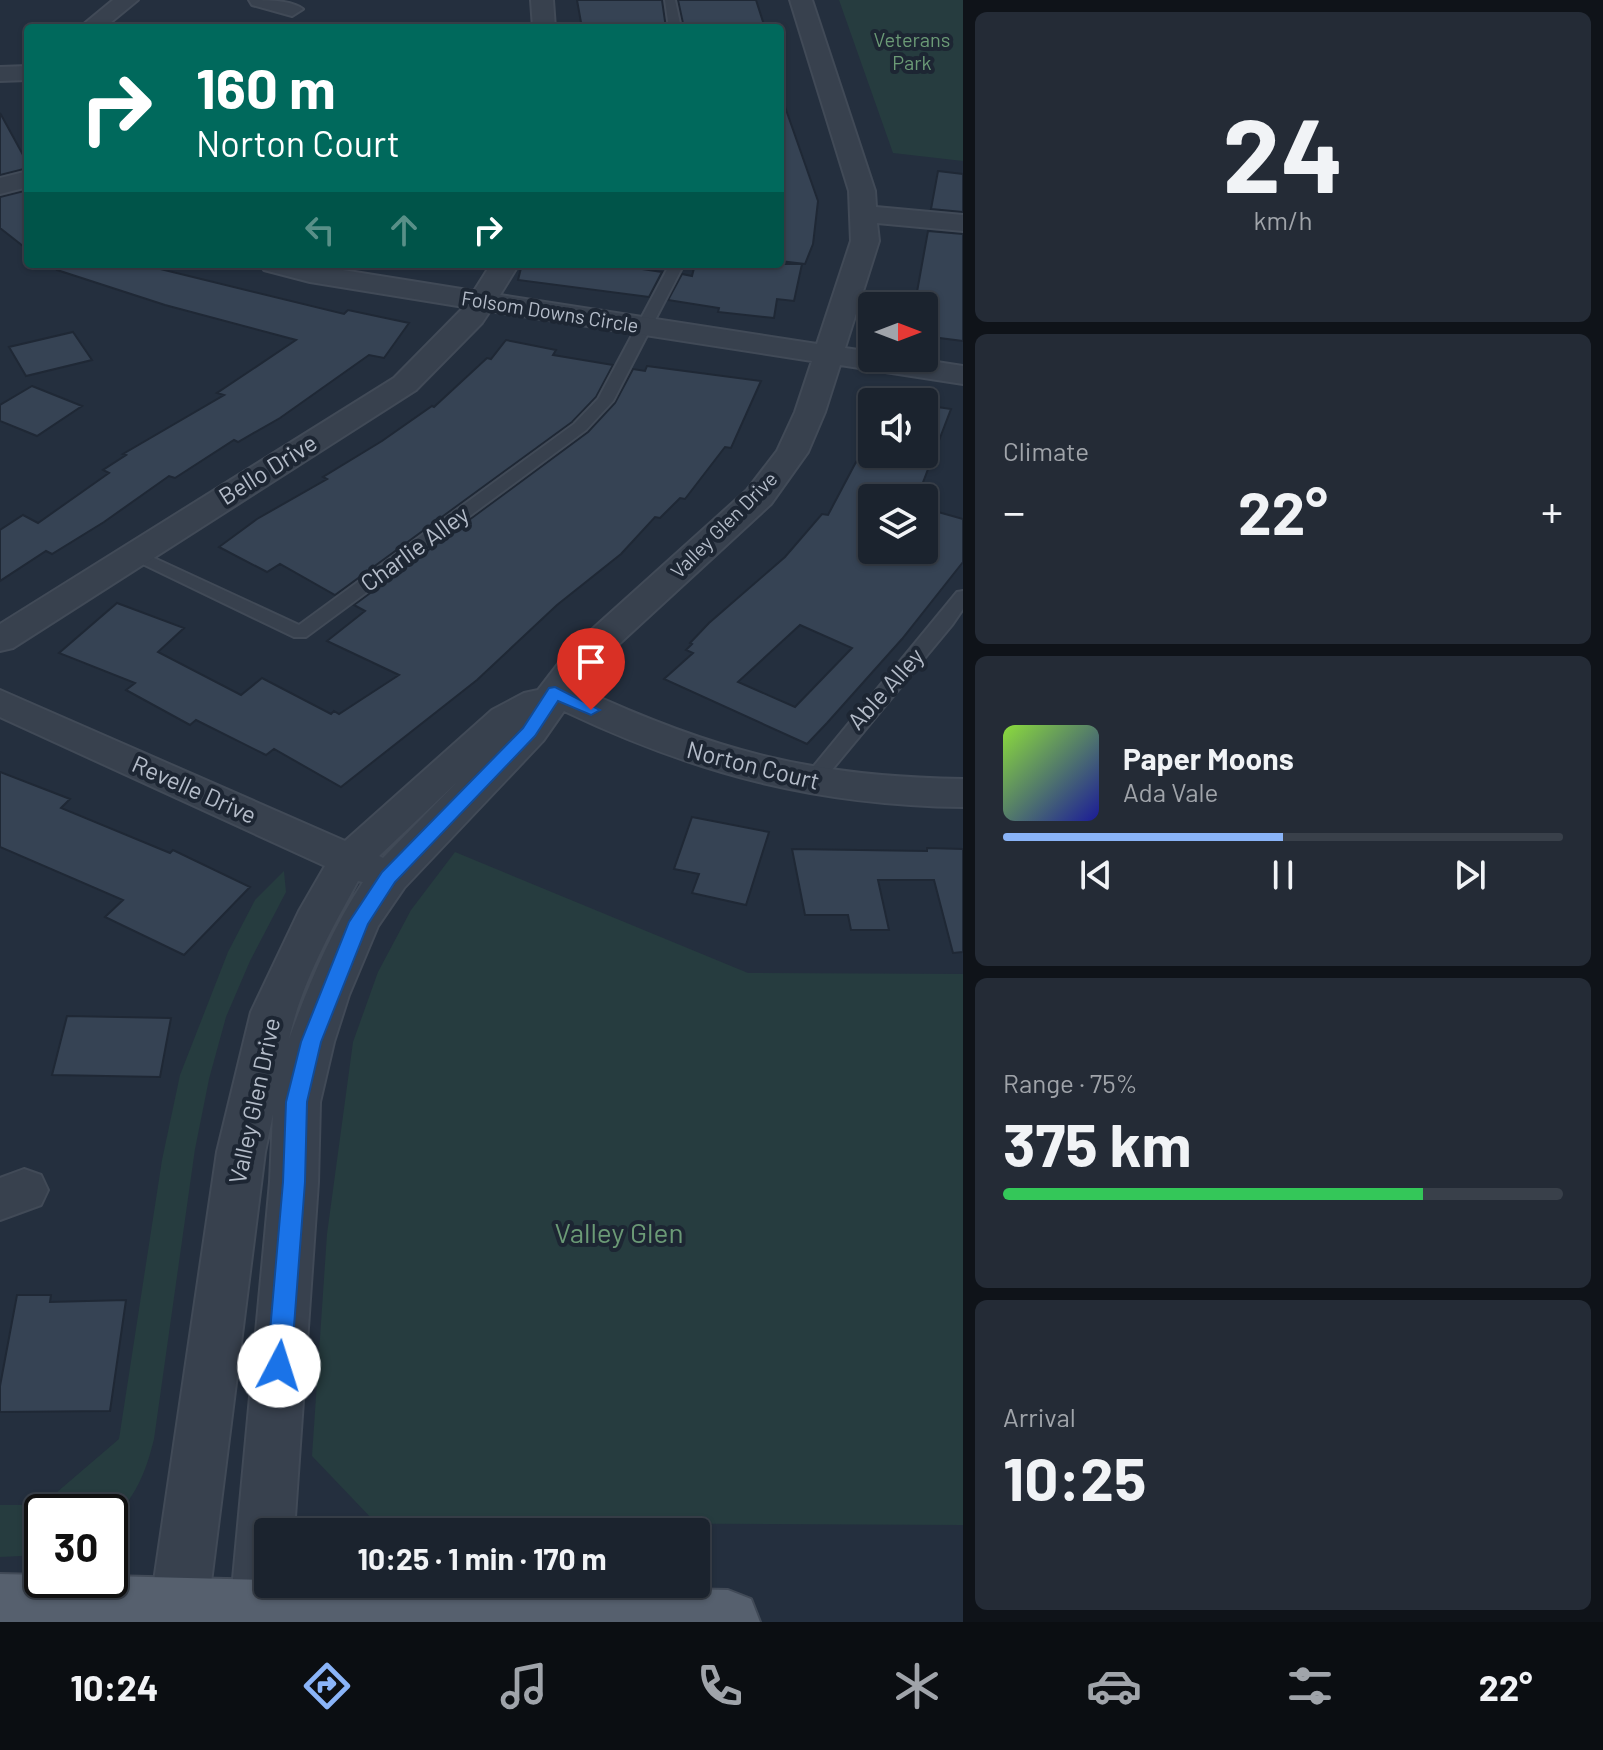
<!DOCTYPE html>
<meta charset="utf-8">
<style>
:root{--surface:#1b232e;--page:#242b36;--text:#f1f3f6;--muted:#a0a4aa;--line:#39404a;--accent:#8ab4f8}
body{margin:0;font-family:Barlow,sans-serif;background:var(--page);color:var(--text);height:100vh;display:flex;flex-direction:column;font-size:30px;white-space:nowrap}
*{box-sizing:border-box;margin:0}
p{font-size:26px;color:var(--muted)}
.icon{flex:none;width:44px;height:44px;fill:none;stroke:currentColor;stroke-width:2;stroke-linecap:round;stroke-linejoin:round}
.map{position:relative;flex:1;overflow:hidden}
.panel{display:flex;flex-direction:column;gap:12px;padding:12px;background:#0f1319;width:640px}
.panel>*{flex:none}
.top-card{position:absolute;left:24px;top:24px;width:760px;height:244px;border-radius:8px;box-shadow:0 2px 6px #0004,0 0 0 2px var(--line);background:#00695c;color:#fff;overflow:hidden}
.needle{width:52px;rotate:90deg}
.tools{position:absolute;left:858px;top:292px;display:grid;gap:16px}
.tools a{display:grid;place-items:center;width:80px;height:80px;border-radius:8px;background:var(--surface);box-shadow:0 2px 6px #0004,0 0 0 2px var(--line);font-size:40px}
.speed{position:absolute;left:24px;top:1494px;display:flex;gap:16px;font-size:40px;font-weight:700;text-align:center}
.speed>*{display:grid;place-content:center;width:104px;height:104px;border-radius:50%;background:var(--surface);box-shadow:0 2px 6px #0004,0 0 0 2px var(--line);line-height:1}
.speed .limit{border:4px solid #111;border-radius:12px;background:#fff;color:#111}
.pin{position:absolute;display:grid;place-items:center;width:68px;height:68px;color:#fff;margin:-82px -34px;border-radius:50% 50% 50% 0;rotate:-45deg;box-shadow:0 0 8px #0007}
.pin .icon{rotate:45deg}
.me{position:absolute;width:88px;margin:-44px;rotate:5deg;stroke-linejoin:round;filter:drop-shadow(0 0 6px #0008)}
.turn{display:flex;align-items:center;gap:28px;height:168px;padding:0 40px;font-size:36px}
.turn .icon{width:104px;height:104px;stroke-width:2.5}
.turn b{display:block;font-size:56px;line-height:68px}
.lanes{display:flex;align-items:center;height:76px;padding:0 40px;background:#0003;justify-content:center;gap:40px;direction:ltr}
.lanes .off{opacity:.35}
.big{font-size:60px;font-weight:700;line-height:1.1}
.panel .widget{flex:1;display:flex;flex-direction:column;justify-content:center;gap:12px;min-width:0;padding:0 28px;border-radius:12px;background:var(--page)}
.panel .dial{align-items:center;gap:0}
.dial b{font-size:104px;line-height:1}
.song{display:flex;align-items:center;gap:24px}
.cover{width:96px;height:96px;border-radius:12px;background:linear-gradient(135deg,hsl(90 70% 55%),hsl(240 70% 35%))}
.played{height:8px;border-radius:4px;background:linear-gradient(90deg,var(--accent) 50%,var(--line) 50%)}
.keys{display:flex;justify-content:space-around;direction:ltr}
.heat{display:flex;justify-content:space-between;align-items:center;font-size:44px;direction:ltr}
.charge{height:12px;border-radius:6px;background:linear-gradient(90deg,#34c759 75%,var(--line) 0)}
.trip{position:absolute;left:254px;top:1518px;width:456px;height:80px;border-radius:8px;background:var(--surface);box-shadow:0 2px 6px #0004,0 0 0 2px var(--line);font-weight:700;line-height:80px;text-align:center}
.tab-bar{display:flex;height:128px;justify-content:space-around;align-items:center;background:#0b0e12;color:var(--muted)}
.tab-bar .icon{width:56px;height:56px}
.tab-bar .selected{color:var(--accent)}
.tab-bar b{font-size:36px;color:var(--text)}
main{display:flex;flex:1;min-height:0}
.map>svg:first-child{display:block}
.green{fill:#263c3f}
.building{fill:#364354;stroke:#1f2835;stroke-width:2;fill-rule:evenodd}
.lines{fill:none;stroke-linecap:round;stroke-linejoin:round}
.lane-casing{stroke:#414a57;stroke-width:4}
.street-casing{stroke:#414a57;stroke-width:4}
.primary-casing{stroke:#414a57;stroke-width:4}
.lane{fill:#38414e;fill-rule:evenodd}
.street{fill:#38414e;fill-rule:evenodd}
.primary{fill:#56606e;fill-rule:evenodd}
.route{fill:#1a73e8;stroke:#114b97;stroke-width:2}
.labels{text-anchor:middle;stroke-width:8;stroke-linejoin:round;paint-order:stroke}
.far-park-label{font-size:20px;fill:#6b9a76;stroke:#1d2633}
.far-street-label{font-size:20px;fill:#b4bcc9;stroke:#1d2633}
.street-label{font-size:24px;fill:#b4bcc9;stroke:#1d2633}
.near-park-label{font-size:28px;fill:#6b9a76;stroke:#1d2633}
</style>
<main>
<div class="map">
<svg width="963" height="1622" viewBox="0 0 963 1622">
<rect width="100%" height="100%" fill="#242f3e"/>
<path class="green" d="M 839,0 L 963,0 L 963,161 L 893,153 Z
M 455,852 L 748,973 L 963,974 L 963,1525 L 375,1522 L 312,1456 L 327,1234 L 353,1042 L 378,972 L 411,910 Z
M 284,871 L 286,892 L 250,961 L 226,1017 L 209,1079 L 195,1149 L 154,1439 C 146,1472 135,1499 110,1521 L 110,1512 L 42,1512 L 42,1555 L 0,1557 L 0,1505 L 42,1505 L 119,1439 L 162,1160 L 180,1075 L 228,952 L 255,900 Z"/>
<path class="building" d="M 577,0 L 662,0 L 666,28 L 582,28 Z
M 678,0 L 756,0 L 765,28 L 684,28 Z
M 784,104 L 818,201 L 813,244 L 805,264 L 780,261 L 780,105 Z
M 0,113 L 28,164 L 28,168 L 0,175 Z
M 938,171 L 963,174 L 963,212 L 931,209 Z
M 28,190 L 28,250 L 0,228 L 0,197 Z
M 928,231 L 963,234 L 963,341 L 924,336 L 924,306 L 909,306 L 910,303 L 915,303 Z
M 58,264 L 140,264 L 344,314 L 348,310 L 409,323 L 384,358 L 369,355 L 280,418 L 238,442 L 234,440 L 175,478 L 169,476 L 104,522 L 52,554 L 46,551 L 0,581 L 0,530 L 23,515 L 38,523 L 109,473 L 103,470 L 126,455 L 123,454 L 224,395 L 217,393 L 296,340 L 165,305 L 57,270 Z
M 522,264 L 623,264 L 622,266 L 662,272 L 649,297 L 518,280 Z
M 695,264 L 802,264 L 794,301 L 777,299 L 774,318 L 718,312 L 719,308 L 668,300 L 682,274 L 692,276 Z
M 73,332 L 92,360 L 26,376 L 9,347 Z
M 506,340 L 556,350 L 553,355 L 613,365 L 596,397 L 572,422 L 335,595 L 280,564 L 267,572 L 219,547 L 257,519 L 327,479 L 323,477 L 382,441 L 432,406 L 434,407 L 487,358 L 491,359 Z
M 647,366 L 761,381 L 731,448 L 725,447 L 685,499 L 680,498 L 660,518 L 655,517 L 621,554 L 557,605 L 477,680 L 341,787 L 274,749 L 266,755 L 196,720 L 190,725 L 126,690 L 135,683 L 59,653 L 117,603 L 184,628 L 158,652 L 241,695 L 262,678 L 331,714 L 334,711 L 339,714 L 399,675 L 327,641 L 365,611 L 354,605 L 588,432 L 615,403 L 633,369 L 645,371 Z
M 32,386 L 82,406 L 37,436 L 0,421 L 0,405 Z
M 924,405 L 951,409 L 917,498 L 872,498 L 872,550 L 924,550 L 924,508 L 963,519 L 963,562 L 902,639 L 827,723 L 807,744 L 664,679 L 693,653 L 686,650 L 692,644 L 690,643 L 709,623 L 785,557 L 822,514 L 828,515 L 856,462 L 859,463 L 872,422 L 872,454 L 924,454 ZM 800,625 L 852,648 L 795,707 L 738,682 Z
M 0,772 L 70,799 L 61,808 L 170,853 L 173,850 L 250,887 L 184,955 L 105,917 L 123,900 L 0,847 Z
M 692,817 L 769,832 L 746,905 L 692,893 L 699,874 L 674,869 Z
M 927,848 L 963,849 L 963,952 L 953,953 L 934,880 L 878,880 L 889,930 L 851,930 L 848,915 L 805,915 L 792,849 L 927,851 Z
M 67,1016 L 171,1018 L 160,1077 L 52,1075 Z
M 17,1295 L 51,1295 L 50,1302 L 126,1300 L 110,1411 L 0,1412 L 0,1386 Z"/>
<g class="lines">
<defs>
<path id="lane" d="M 665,0 L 675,0 L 681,28 L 669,28 Z
M 670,264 L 684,264 L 613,401 L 586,430 L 306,637 L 294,637 L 124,555 L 127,551 L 139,551 L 299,625 L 574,424 L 598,399 Z
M 963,591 L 963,609 L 952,625 L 816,789 L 802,789 L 799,784 L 957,592 Z"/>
<path id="street" d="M 113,0 L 138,0 L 104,28 L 79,28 Z
M 249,0 C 266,0 291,0 303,9 L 292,16 L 252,5 Z
M 531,0 L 553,0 L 555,28 L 533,28 Z
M 790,0 L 812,0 L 875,191 L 876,207 L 963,215 L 963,231 L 877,223 L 879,241 L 845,348 L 872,352 L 872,358 L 911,358 L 963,366 L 963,384 L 840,365 L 825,412 L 808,452 L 771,504 L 594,667 L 579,688 C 714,751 814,777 963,779 L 963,807 C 815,805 697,774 564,711 L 543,741 L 404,888 L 378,926 L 349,995 L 334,1042 L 320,1102 L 318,1182 L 294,1532 L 268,1532 L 268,1584 L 290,1584 L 287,1622 L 229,1622 L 270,1182 L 273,1114 L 265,1152 L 206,1622 L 148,1622 L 217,1152 L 251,1012 L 299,911 L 325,866 L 0,717 L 0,690 L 345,841 L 492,710 L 524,693 L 538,690 L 568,651 L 747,490 L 777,451 L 795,412 L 812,361 L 490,311 L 482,323 L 416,390 L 13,648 L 0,651 L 0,624 L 394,378 L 464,307 L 310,282 L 264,270 L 260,264 L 305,264 L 474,291 L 491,264 L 519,264 L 500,295 L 817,344 L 851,241 L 849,191 ZM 457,782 L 383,858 L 379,856 ZM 358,881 L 363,882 C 331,931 309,984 289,1039 C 301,984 331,930 358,881 Z
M 28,66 L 28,80 L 0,81 L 0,67 Z
M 28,171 L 28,187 L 0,194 L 0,178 Z
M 24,1169 L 41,1175 L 48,1190 L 41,1205 L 0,1220 L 0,1178 Z"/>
<path id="primary" d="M 0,1574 L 42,1575 L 42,1580 L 110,1580 L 110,1576 L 268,1580 L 268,1584 L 459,1584 L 728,1590 L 751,1599 L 760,1622 L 0,1622 Z"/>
</defs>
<use href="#lane" class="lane-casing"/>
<use href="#street" class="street-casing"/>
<use href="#primary" class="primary-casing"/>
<use href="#lane" class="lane"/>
<use href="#street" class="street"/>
<use href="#primary" class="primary"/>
</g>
<path class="route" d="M 555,687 L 600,710 L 591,715 L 558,701 L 535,736 L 395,882 L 368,924 L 321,1042 L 307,1102 L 305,1182 L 291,1366 L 287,1374 L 279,1377 L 270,1374 L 267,1366 L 283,1182 L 286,1102 L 301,1042 L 349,922 L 382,872 L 523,728 L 549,688 Z"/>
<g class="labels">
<g class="far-park-label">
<text x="912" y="47">Veterans<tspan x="912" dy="23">Park</tspan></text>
</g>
<g class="far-street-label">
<text transform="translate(550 312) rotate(9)" y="7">Folsom Downs Circle</text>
<text transform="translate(724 525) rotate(-45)" y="7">Valley Glen Drive</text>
</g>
<g class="street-label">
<text transform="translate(268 470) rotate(-32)" y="8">Bello Drive</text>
<text transform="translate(415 549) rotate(-36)" y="8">Charlie Alley</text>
<text transform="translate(886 689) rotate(-48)" y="8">Able Alley</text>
<text transform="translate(753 766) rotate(14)" y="8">Norton Court</text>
<text transform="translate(194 790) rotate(24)" y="8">Revelle Drive</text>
<text transform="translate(255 1101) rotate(-78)" y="8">Valley Glen Drive</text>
</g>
<g class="near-park-label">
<text x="619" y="1243">Valley Glen</text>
</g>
</g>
</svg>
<div class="tools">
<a><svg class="needle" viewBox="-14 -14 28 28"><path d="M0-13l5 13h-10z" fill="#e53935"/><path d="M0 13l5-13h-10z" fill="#a0a4aa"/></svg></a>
<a><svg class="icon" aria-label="sound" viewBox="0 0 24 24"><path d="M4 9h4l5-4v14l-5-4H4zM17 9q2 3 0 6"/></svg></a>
<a><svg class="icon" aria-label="layers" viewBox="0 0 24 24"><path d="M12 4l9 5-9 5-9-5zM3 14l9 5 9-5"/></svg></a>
</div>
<div class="speed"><div class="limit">30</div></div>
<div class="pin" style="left:591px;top:710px;background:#d93025"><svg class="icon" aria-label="arrive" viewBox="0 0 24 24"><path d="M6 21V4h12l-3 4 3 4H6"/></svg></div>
<svg class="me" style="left:279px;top:1366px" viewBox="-20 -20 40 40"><circle r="19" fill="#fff"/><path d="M0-13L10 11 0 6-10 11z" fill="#1a73e8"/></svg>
<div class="trip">10:25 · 1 min · 170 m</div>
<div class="top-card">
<div class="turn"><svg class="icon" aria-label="right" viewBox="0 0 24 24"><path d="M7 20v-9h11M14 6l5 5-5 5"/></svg><div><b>160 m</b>Norton Court</div></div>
<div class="lanes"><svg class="icon off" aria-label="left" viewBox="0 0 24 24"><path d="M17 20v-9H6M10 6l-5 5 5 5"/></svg><svg class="icon off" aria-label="ahead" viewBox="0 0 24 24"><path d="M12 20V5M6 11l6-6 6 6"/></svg><svg class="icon" aria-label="right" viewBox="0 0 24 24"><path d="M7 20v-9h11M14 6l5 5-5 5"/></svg></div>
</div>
</div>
<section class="panel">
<div class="widget dial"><b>24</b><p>km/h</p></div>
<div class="widget"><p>Climate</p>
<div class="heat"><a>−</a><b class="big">22°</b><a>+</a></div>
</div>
<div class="widget">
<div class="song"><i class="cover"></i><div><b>Paper Moons</b><p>Ada Vale</p></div></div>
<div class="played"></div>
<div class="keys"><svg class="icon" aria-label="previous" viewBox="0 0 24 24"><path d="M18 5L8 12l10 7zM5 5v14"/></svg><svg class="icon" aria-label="pause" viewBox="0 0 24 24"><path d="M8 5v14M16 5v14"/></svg><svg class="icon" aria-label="next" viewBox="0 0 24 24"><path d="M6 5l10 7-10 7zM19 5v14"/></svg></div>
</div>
<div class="widget"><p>Range · 75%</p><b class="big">375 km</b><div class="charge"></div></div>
<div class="widget"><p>Arrival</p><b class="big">10:25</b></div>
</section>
</main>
<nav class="tab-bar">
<b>10:24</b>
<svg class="icon selected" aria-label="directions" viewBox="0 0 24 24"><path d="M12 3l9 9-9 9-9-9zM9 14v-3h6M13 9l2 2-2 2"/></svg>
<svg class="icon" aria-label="music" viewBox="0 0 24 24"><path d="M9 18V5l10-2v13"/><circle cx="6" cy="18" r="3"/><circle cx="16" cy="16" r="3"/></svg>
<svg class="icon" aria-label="phone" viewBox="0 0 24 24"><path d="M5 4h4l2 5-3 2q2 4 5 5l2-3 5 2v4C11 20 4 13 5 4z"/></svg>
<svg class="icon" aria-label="climate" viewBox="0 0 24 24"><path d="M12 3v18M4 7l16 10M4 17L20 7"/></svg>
<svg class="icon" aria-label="car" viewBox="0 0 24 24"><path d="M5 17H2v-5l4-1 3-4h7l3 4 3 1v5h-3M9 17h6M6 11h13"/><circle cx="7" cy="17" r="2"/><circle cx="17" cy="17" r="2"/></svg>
<svg class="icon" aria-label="filters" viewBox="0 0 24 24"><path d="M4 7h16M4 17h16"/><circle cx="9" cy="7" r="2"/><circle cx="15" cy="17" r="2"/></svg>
<b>22°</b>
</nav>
